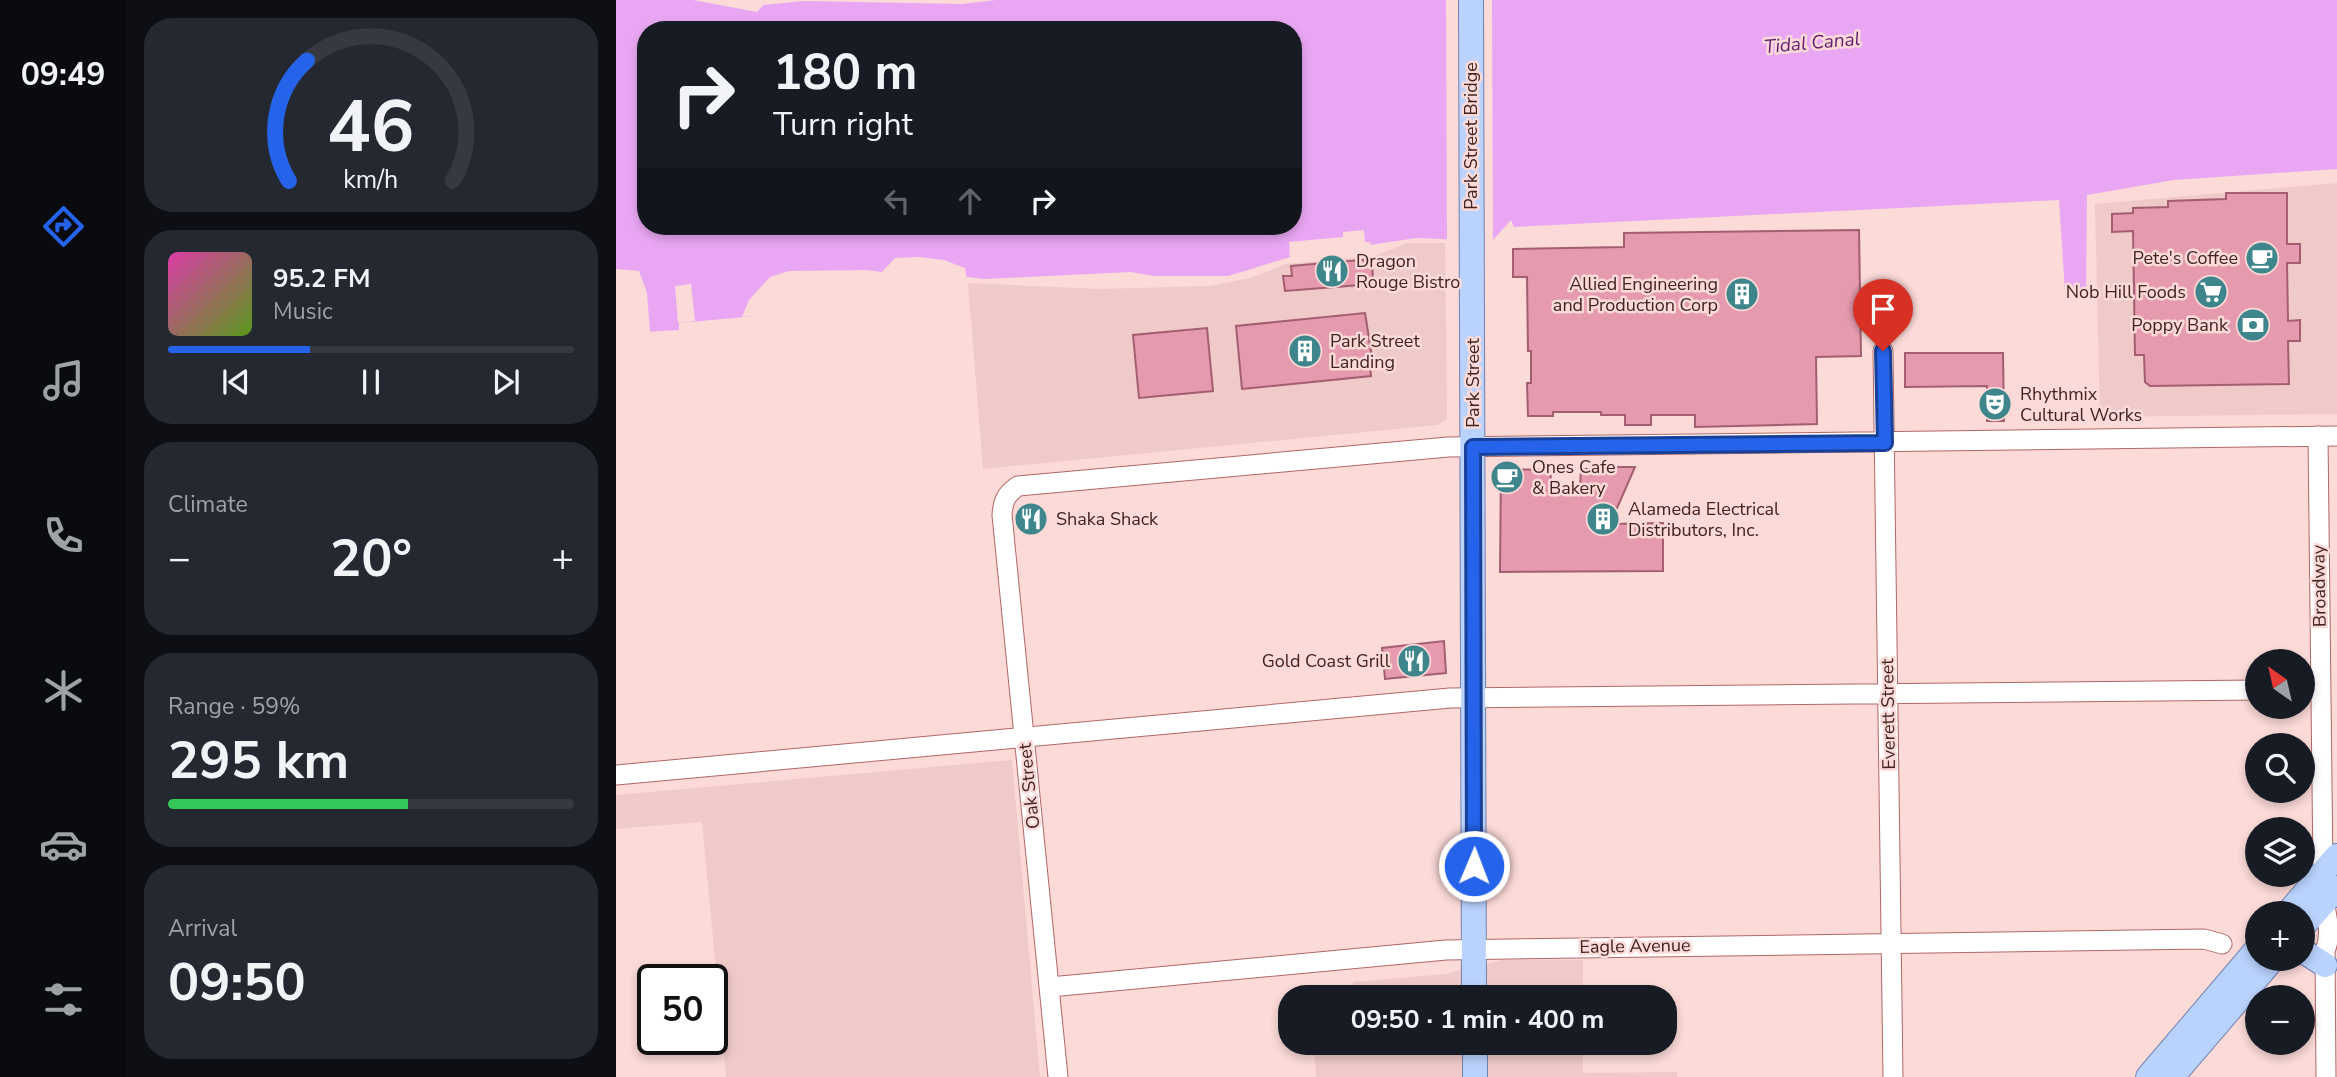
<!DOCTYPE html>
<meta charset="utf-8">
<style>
:root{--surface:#171b24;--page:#242831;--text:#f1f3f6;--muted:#9ea1a6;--line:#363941;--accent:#2563eb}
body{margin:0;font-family:"Nunito Sans",sans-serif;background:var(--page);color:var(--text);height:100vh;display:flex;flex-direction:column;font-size:26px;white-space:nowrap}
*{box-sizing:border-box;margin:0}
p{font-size:23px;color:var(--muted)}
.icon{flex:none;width:38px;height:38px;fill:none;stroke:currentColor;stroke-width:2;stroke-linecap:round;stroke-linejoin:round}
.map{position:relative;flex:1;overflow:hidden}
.panel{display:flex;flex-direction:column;gap:18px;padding:18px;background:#0d0f14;width:490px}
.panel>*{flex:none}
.top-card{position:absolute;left:21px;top:21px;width:665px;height:214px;border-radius:28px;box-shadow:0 4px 10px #0003;background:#171b24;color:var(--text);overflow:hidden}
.needle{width:46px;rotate:326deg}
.tools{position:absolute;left:1629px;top:649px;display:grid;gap:14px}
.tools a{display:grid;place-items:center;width:70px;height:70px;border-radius:50%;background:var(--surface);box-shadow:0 4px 10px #0003;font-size:35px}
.speed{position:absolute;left:21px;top:964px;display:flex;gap:14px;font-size:35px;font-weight:700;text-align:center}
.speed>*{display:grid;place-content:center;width:91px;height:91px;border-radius:50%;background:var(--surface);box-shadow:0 4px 10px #0003;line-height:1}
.speed .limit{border:4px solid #111;border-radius:10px;background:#fff;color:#111}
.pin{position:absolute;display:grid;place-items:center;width:60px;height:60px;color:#fff;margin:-72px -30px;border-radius:50% 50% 50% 0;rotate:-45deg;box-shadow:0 0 7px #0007}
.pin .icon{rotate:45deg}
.me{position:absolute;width:77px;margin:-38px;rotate:1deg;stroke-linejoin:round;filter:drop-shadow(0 0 5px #0008)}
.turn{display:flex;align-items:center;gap:24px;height:147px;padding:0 21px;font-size:32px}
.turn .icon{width:91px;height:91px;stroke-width:2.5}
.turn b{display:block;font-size:49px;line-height:60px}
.lanes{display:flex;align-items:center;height:66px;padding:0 21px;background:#0003;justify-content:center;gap:35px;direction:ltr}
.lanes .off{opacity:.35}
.big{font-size:52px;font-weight:700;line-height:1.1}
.panel .card{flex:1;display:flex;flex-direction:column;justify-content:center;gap:10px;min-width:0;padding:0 24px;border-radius:28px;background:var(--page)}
.panel .dial{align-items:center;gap:0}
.dial svg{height:182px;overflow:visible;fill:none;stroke:var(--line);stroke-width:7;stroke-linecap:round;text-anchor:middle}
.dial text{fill:var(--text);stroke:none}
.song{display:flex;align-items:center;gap:21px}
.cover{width:84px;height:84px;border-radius:10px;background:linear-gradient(135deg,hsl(320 70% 55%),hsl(90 70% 35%))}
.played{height:7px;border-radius:4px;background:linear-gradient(90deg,var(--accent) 35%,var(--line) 35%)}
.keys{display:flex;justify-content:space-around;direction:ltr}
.heat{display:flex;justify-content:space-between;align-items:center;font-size:38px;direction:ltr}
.charge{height:10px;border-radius:5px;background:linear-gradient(90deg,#34c759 59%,var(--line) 0)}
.trip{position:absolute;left:662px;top:985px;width:399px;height:70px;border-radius:28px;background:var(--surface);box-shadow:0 4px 10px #0003;font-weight:700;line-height:70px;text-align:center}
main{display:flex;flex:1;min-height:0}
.tab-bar{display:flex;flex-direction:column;width:126px;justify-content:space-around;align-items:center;background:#090b0e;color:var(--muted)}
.tab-bar .icon{width:49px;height:49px}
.tab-bar .current{color:var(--accent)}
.tab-bar b{font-size:32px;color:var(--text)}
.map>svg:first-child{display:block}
.built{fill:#efcac8}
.water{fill:#e9a7f3;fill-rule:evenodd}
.pier{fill:#fbdad8}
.building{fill:#e69aae;stroke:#a35e72;stroke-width:2}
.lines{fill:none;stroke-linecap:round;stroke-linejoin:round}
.minor-casing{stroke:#b06865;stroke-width:21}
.major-casing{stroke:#7281b1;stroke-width:26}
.minor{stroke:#fff;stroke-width:19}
.major{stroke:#bad2fe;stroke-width:24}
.route-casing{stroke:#184099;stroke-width:18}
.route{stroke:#2563eb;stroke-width:12}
.labels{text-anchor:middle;stroke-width:5;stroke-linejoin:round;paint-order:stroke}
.street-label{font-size:18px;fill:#412322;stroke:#fbdad8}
.poi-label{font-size:18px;fill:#412322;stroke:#fbdad8;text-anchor:start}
.water-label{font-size:19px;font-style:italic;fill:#671c72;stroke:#fbdad8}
</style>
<main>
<nav class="tab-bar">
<b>09:49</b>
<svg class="icon current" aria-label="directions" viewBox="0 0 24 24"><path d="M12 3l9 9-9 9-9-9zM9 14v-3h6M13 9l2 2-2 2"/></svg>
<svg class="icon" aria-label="music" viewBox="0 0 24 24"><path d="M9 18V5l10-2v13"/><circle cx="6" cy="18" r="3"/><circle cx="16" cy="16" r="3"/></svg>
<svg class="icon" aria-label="phone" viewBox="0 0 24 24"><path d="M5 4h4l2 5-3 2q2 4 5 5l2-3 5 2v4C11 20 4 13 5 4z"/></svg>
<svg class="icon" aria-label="climate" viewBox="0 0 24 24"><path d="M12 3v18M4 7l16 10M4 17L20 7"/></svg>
<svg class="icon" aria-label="car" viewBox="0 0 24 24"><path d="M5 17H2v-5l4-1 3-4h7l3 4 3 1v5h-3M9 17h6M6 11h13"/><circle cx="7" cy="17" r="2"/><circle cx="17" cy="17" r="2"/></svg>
<svg class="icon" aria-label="filters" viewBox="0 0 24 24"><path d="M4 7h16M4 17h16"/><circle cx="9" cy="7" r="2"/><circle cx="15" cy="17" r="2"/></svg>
</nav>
<section class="panel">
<div class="card dial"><svg viewBox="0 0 100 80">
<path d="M14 69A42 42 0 1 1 86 69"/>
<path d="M14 69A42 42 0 0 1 22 16" stroke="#2563eb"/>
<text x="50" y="56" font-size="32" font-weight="700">46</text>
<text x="50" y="72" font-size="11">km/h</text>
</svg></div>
<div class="card">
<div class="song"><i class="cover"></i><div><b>95.2 FM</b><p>Music</p></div></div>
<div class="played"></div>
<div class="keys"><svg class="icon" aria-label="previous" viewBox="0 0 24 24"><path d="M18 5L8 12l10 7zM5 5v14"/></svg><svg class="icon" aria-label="pause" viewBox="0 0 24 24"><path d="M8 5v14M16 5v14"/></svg><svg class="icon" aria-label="next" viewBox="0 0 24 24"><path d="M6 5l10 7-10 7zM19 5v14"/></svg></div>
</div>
<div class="card"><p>Climate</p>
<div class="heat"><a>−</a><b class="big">20°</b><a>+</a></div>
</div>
<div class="card"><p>Range · 59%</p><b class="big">295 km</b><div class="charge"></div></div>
<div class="card"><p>Arrival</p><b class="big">09:50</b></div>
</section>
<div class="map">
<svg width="1721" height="1077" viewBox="0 0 1721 1077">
<rect width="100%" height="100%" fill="#fbdad8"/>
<path class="built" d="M 1721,183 L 1721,414 L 1484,417 L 1479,204 Z
M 791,243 L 829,243 L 831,419 L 822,425 L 367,469 L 352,283 L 484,289 L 593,286 L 635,278 L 670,264 L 759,256 Z
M 396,760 L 424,1077 L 110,1077 L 86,822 L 0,829 L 0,795 Z
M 887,960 L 967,960 L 967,997 L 739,997 L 737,982 L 829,974 Z
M 743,1043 L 967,1043 L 967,1073 L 1061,1072 L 1061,1077 L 700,1077 L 698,1052 L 743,1048 Z"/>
<path class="water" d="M 0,0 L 117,0 L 147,5 L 188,1 L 346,4 L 380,0 L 1721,0 L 1721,169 L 1558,180 L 1471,195 L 1470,292 L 1449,292 L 1443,200 L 898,227 L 895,220 L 876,241 L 800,238 L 674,257 L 612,276 L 538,276 L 515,272 L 368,279 L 344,276 L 139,301 L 140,316 L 63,323 L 63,330 L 29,332 L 23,280 L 0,279 ZM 30,30 L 677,30 L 677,226 L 30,226 Z"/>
<path class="pier" d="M 77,0 L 135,0 L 149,3 L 141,12 Z
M 830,0 L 876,0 L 877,244 L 831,243 Z
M 748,230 L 749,242 L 754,242 L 755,249 L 674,261 L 673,242 L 727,237 L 727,232 Z
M 303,257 L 328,260 L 349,268 L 351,280 L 278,292 L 143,304 L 143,313 L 140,316 L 126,317 L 133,300 L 154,277 L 173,271 L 251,270 L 266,272 L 279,258 Z
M 0,269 L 23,271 L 31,293 L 34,332 L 26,332 L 20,284 L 0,283 Z
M 75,284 L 79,321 L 62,323 L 59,286 Z"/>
<path class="building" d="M 1610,193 L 1671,193 L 1671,244 L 1684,244 L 1684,263 L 1671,263 L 1672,321 L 1684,320 L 1684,341 L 1672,341 L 1673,384 L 1534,386 L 1529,382 L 1528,355 L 1519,355 L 1517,231 L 1496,232 L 1496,214 L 1517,213 L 1517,208 L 1552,207 L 1552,201 L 1610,199 Z
M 1243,230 L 1245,356 L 1200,357 L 1201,424 L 1079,427 L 1079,415 L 1035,415 L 1035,425 L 1009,425 L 1009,415 L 985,415 L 985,412 L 937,412 L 937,416 L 912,416 L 911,383 L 915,383 L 915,351 L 912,351 L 911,277 L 897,277 L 897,249 L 1008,247 L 1008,233 Z
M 756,259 L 757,284 L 669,291 L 667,276 L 676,276 L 675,266 Z
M 749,313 L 756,357 L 753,357 L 755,376 L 626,389 L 620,326 Z
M 591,328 L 597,391 L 523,398 L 517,335 Z
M 1289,353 L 1387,353 L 1388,421 L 1371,421 L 1371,386 L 1289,387 Z
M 978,467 L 1019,467 L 994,524 L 1047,523 L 1047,571 L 884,572 L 885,469 L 935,470 L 934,491 L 958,491 L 958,487 L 964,487 L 965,469 L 977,469 Z
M 828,641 L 830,673 L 769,679 L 766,648 Z"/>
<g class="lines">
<defs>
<path id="minor" d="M 1267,351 L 1277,1077
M 1702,436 L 1707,872 C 1707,881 1707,892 1708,901 C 1711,918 1716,934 1709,951 L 1710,1077
M 0,775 L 834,698 L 1642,690
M 434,987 L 830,950 L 1588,939 L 1606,944
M 442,1077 L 386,515 C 387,501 390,494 402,486 L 832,447 L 1721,436"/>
<path id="major" d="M 855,0 L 858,998
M 1671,914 L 1721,856
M 1687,926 L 1721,888
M 1687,951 L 1709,965
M 859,1043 L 859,1077
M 1532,1077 L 1642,948
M 1556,1077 L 1657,959"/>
</defs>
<use href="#minor" class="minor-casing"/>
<use href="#major" class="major-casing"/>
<use href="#minor" class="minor"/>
<use href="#major" class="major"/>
</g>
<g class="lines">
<defs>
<path id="route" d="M 858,866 L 857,447 L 1269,443 L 1267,351"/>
</defs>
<use href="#route" class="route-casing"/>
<use href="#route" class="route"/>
</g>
<defs>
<symbol id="cafe-disc" viewBox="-11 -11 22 22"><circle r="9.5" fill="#3e868c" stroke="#fbdad8"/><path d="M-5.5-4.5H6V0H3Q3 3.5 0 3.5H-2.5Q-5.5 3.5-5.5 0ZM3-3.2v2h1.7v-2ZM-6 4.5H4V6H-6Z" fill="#fff"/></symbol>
<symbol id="restaurant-disc" viewBox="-11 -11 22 22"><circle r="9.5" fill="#3e868c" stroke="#fbdad8"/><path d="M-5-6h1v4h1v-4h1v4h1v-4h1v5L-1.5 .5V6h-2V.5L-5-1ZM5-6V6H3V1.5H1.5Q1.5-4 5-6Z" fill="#fff"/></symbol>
<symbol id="supermarket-disc" viewBox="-11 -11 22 22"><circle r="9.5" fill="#3e868c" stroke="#fbdad8"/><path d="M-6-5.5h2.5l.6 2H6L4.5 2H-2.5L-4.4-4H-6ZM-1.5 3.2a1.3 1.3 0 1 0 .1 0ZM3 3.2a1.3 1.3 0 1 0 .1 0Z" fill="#fff"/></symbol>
<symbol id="building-disc" viewBox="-11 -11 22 22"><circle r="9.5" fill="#3e868c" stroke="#fbdad8"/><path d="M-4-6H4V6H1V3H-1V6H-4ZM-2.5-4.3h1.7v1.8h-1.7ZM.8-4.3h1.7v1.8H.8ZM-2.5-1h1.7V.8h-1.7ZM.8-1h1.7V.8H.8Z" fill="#fff"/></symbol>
<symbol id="bank-disc" viewBox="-11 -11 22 22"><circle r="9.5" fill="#3e868c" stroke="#fbdad8"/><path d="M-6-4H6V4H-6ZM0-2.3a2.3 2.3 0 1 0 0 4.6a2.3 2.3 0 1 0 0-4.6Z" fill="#fff"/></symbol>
<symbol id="theatre-disc" viewBox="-11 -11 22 22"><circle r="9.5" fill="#3e868c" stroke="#fbdad8"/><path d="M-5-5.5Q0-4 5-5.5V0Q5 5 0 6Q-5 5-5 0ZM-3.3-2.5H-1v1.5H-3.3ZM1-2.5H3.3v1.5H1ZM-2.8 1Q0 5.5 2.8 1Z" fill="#fff"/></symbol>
</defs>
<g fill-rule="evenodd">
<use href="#cafe-disc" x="1627" y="239" width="38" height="38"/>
<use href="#restaurant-disc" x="697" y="252" width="38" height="38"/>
<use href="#supermarket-disc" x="1576" y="273" width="38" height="38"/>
<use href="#building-disc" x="1107" y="275" width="38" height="38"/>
<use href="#bank-disc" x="1618" y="306" width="38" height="38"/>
<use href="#building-disc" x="670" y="332" width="38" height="38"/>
<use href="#theatre-disc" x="1360" y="385" width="38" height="38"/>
<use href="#cafe-disc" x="872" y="458" width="38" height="38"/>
<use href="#restaurant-disc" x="396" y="500" width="38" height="38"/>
<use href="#building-disc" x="968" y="500" width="38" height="38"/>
<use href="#restaurant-disc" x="779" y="642" width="38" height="38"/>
</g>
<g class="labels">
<g class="street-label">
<text transform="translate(855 136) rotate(-90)" y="6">Park Street Bridge</text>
<text transform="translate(857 383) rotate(-90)" y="6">Park Street</text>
<text transform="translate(1703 586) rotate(-91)" y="6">Broadway</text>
<text transform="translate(1272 714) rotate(-91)" y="6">Everett Street</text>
<text transform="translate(413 786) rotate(-96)" y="6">Oak Street</text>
<text transform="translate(1019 946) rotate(-1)" y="6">Eagle Avenue</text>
</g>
<g class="poi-label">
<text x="1622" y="264" text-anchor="end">Pete's Coffee</text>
<text x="740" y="267">Dragon<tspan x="740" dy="21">Rouge Bistro</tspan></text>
<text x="1102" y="290" text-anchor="end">Allied Engineering<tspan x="1102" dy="21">and Production Corp</tspan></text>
<text x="1570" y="298" text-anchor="end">Nob Hill Foods</text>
<text x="1612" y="331" text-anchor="end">Poppy Bank</text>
<text x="714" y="347">Park Street<tspan x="714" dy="21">Landing</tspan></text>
<text x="1404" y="400">Rhythmix<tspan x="1404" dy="21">Cultural Works</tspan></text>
<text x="916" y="473">Ones Cafe<tspan x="916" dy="21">&amp; Bakery</tspan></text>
<text x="1012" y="515">Alameda Electrical<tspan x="1012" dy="21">Distributors, Inc.</tspan></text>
<text x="440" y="525">Shaka Shack</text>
<text x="774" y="667" text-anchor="end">Gold Coast Grill</text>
</g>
<g class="water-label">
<text transform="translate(1196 42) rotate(-5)" y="7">Tidal Canal</text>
</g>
</g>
</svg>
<div class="tools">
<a><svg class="needle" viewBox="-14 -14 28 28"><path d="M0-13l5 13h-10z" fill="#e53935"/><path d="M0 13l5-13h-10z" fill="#9ea1a6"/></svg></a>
<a><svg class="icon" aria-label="search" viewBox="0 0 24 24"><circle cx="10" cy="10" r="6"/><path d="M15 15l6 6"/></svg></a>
<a><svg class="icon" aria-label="layers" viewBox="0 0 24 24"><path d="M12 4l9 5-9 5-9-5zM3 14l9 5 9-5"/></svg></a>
<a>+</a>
<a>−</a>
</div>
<div class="speed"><div class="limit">50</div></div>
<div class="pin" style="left:1267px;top:351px;background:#d93025"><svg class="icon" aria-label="arrive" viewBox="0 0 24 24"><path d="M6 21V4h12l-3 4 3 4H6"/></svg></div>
<svg class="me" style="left:858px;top:866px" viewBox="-20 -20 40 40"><circle r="17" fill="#2563eb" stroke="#fff" stroke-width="3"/><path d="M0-11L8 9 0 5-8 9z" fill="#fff"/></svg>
<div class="trip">09:50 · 1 min · 400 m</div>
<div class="top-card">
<div class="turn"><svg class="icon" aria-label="right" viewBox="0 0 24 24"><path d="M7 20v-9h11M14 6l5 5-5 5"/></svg><div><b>180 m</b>Turn right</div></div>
<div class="lanes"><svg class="icon off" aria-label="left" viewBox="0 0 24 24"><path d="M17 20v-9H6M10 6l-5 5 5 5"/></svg><svg class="icon off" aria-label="ahead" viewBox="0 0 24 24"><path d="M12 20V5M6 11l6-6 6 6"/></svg><svg class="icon" aria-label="right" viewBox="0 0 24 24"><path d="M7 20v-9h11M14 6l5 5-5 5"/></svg></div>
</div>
</div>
</main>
